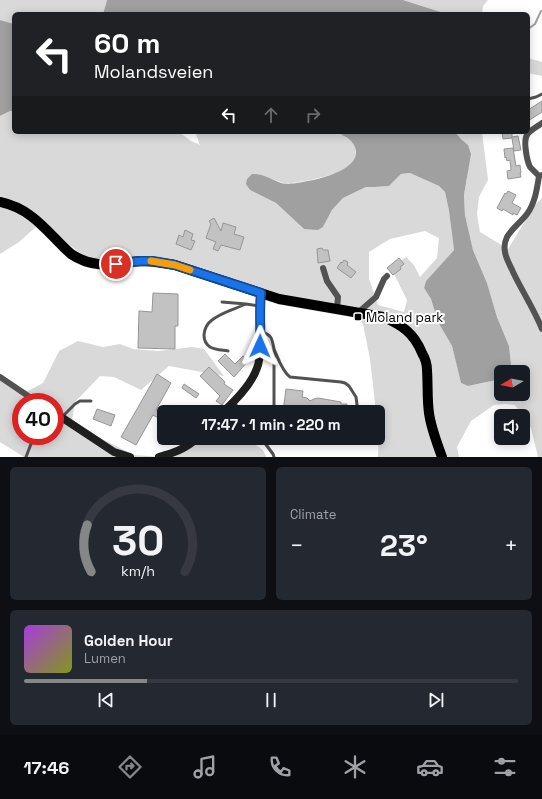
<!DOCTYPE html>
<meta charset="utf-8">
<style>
:root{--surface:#171b24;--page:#242831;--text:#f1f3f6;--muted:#9ea1a6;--line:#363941;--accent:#858687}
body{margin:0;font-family:"Space Grotesk",sans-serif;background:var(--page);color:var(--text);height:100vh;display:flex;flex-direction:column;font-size:15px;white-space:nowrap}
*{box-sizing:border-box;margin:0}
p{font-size:13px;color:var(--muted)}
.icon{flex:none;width:22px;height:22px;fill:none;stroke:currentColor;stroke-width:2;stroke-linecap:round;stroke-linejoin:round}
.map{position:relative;height:457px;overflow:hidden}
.sheet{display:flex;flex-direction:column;gap:10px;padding:10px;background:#0d0f14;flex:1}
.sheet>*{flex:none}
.top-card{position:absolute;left:12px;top:12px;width:518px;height:122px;border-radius:6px;box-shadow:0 2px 10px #0003;background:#202124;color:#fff;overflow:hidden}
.needle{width:26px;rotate:260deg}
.tools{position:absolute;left:494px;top:365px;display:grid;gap:8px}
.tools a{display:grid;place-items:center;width:36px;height:36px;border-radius:6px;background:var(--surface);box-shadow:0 2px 10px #0003;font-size:20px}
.speed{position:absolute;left:12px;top:393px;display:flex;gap:8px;font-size:20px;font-weight:700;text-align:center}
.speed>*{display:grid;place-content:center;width:52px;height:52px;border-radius:50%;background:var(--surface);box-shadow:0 2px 10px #0003;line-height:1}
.speed .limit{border:6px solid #d22;background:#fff;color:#111}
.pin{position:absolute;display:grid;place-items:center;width:34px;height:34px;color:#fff;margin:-17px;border:2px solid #fff;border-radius:50%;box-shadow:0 1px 4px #0007}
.me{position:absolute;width:44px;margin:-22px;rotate:1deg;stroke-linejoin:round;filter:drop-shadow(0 0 3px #0008)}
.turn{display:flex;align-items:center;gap:14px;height:84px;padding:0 16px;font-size:18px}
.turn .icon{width:52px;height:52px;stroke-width:2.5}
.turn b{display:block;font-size:28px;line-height:34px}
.lanes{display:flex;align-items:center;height:38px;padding:0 16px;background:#0003;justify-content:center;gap:20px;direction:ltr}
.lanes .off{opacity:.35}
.big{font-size:30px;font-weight:700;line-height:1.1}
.sheet .card{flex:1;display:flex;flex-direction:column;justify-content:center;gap:6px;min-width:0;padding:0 14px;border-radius:6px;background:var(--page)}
.sheet .dial{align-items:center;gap:0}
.dial svg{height:104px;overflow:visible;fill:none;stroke:var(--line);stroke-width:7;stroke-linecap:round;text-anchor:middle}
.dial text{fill:var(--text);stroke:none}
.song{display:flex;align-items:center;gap:12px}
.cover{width:48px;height:48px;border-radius:6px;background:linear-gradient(135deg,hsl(280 70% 55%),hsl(70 70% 35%))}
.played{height:4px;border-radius:2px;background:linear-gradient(90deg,var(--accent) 25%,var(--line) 25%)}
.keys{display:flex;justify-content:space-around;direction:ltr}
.heat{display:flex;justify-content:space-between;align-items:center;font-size:22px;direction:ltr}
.sheet .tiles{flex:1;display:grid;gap:10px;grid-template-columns:1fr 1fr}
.card:last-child{grid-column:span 2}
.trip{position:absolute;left:157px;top:405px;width:228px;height:40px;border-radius:6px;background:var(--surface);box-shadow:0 2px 10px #0003;font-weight:700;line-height:40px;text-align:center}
.tabs{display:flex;height:64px;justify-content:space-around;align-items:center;background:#090b0e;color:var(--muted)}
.tabs .icon{width:28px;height:28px}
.tabs .current{color:var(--accent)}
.tabs b{font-size:18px;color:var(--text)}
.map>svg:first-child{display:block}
.green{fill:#d9d9d9;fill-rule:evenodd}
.water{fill:#a0a0a0}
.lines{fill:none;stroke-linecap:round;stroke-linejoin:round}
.stream{stroke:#a0a0a0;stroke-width:2}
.building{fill:#c2c2c2;stroke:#969696}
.primary-casing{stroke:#dbdbdb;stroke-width:11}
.lane{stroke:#525252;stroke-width:3}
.street{stroke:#525252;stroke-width:6}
.secondary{stroke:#1f1f1f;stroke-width:8}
.primary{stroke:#000;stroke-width:10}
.route-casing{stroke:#114b97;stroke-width:10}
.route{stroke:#1a73e8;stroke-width:7}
.slow{stroke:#f59e0b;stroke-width:7}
.poi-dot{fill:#000;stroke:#fff;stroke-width:1.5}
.labels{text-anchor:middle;stroke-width:4;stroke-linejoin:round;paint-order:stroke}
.poi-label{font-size:13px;fill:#000;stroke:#fff;text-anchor:start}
</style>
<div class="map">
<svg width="542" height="457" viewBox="0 0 542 457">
<rect width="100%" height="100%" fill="#fff"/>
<path class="green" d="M 0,0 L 107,0 L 103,14 L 14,14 L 14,24 L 0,20 Z
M 403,0 L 488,0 L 483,6 L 482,14 L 447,14 Z
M 528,58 L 542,62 L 542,76 L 528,73 Z
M 10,111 L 14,111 L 14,132 L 179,132 L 191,141 L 200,145 L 195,132 L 336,132 L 352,141 L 355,147 L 356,156 L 353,163 L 338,173 L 311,180 L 286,184 L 260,175 L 250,190 L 276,203 L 304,229 L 323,227 L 332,210 L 343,198 L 366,187 L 375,187 L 389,186 L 401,174 L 410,173 L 439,186 L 445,192 L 449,211 L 454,250 L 426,281 L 424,288 L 431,299 L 438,322 L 452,346 L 461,383 L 468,386 L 501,379 L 501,394 L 523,394 L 523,372 L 508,372 L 511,364 L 509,346 L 497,317 L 487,283 L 473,250 L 465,215 L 464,195 L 467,178 L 468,145 L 461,139 L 455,132 L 482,132 L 488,180 L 479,197 L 477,214 L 480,232 L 508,249 L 535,205 L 542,198 L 542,457 L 538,457 L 531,428 L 515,405 L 506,404 L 494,405 L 471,421 L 457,447 L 459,457 L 378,457 L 379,431 L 378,412 L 376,412 L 370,359 L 363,324 L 357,314 L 322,306 L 181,267 L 118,263 L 85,257 L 57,235 L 38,225 L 19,242 L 0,254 L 0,116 ZM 425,231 L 439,238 L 437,258 L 420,277 L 414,265 L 406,257 L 391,268 L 407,300 L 404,312 L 378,305 L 369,279 L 369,252 L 390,239 Z
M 78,341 L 103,347 L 120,344 L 133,349 L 158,351 L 192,347 L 204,349 L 224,376 L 169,366 L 141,390 L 114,377 L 100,376 L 75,402 L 72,420 L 102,439 L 134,455 L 163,457 L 24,457 L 0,442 L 0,380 L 28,391 L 43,383 L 59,351 ZM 21,402 L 55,402 L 55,436 L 21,436 Z
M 208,438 L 246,438 L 263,450 L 266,457 L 165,457 L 197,444 Z"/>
<path class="water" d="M 107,0 L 403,0 L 447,14 L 103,14 Z
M 0,20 L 14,24 L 14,111 L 10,111 L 0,116 Z
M 335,132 L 455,132 L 461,139 L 468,145 L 471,154 L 464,195 L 465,215 L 473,250 L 487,283 L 497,317 L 509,346 L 511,364 L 508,372 L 501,372 L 501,379 L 468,386 L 461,383 L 452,346 L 438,322 L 431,299 L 424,288 L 426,281 L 454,250 L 449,211 L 445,192 L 439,186 L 410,173 L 401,174 L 389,186 L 375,187 L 366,187 L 343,198 L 332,210 L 323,227 L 318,230 L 304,229 L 276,203 L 250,190 L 246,184 L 247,179 L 252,174 C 255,174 258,174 261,175 C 270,177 279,184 288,184 C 304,183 357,174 356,152 C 355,140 345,136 335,132 Z"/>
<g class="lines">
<path class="stream" d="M 528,29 L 535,24 L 541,11"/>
</g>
<path class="building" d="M 542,101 L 542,112 L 528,121 L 528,110 Z
M 502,132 L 512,132 L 512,137 L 518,136 L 521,150 L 514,151 L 512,138 L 503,139 Z
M 513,148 L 516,166 L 520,165 L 521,173 L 520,173 L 521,177 L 508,179 L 507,171 L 511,170 L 510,160 L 507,161 L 506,157 L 505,158 L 504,149 Z
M 508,191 L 516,195 L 512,203 L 521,208 L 517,215 L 513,213 L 513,215 L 503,209 L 502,211 L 497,208 L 505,193 L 506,194 Z
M 214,218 L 221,231 L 223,223 L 236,227 L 234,234 L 244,237 L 240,250 L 221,245 L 218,251 L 213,249 L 216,242 L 206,238 L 211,224 L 209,221 Z
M 185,230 L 193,234 L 191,240 L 195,241 L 191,250 L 176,244 L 179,235 L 183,237 Z
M 322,248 L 323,250 L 328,250 L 330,261 L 318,263 L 317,249 Z
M 399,258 L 404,264 L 400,267 L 401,269 L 393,275 L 387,268 Z
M 344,260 L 348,262 L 347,265 L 356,272 L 351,278 L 337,268 L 341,262 L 342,263 Z
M 153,293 L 178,294 L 178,326 L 175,326 L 175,349 L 138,348 L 139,311 L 152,312 Z
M 225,354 L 235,364 L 243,356 L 248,361 L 234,377 L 218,361 Z
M 209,367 L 225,382 L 224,384 L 233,390 L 222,405 L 216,401 L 220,396 L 200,376 Z
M 157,374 L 171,383 L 156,410 L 164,415 L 164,417 L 162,420 L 153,415 L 136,445 L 121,437 Z
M 184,384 L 199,394 L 196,398 L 182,388 Z
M 286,389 L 303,391 L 302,397 L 307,398 L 310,401 L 314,399 L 318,398 L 341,402 L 341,404 L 347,404 L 346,412 L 283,412 Z
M 97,409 L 115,415 L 111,426 L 93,419 Z"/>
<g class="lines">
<defs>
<path id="primary" d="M 0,202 C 33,209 47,232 71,254 C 95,270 114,263 141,261 C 152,261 163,263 175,265 L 279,299 L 383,317 C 402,325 414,333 422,353 C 425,358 427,364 427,370 C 428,384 427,399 429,413 C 431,428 437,443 442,457"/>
</defs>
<use href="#primary" class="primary-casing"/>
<path class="lane" d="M 528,99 L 536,97 L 542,94
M 222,302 L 246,304 L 259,306
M 262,332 C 272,335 272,339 274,349 L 274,412
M 274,349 C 278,358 282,371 290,377 L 341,382 L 345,383 L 349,386 L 356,397 L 358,412
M 228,351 C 222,350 215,350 210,347 C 200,340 204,326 212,320 C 222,312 235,309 246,304
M 234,402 L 241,412
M 63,416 L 75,404 L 80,401 L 91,401
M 261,438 L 273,454 L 274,457
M 288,438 C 302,446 321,442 336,438
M 26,457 L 34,436"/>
<path class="street" d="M 542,175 L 539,176 C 537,189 535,203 527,214 C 521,222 512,228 507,237 C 505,241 504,247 505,252 C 506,259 510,265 513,272 C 522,291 534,309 542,329
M 539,176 C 536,173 533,170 530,167 C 527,161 523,141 527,135 C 530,130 537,127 542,123
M 323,268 L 327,281 L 338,297 L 337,309
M 361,313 L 361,310 L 376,297 L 384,279 L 387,276
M 0,377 L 37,402"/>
<path class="secondary" d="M 223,412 C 235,401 252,383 257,368 C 260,361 260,353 260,346 C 261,328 259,311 261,293
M 55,413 L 114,452 L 130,457
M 159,457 C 173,453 186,449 197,438"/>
<use href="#primary" class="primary"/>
</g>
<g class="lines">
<defs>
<path id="route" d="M 116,264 L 141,261 L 153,261 L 175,265 L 261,293 C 259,311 261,328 260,346"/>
</defs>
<use href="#route" class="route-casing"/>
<use href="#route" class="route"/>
<path class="slow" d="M 151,261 L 175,265 L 190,270"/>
</g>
<rect class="poi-dot" x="354" y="313" width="8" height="8" rx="2"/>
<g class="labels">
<g class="poi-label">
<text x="366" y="322">Moland park</text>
</g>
</g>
</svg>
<div class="tools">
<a><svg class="needle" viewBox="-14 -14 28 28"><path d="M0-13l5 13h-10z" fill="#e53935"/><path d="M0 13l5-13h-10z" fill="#9ea1a6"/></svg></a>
<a><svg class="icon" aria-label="sound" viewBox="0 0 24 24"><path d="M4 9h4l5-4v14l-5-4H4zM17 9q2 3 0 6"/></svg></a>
</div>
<div class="speed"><div class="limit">40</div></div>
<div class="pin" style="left:116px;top:264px;background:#d93025"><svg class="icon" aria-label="arrive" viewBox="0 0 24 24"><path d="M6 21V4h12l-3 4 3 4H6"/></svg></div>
<svg class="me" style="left:260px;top:346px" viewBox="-20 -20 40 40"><path d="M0-17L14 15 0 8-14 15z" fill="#1a73e8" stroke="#fff" stroke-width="4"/></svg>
<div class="trip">17:47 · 1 min · 220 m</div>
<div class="top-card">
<div class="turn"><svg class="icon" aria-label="left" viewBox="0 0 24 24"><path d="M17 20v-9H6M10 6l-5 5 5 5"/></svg><div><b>60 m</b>Molandsveien</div></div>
<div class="lanes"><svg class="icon" aria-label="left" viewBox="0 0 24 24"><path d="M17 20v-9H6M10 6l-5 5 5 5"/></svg><svg class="icon off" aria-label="ahead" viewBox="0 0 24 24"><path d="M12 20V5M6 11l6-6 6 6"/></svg><svg class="icon off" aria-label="right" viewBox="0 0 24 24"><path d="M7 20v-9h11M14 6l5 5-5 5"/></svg></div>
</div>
</div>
<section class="sheet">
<div class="tiles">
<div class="card dial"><svg viewBox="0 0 100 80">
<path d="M14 69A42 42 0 1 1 86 69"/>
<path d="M14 69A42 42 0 0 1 11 33" stroke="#858687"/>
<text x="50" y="56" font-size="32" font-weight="700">30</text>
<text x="50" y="72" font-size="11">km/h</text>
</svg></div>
<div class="card"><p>Climate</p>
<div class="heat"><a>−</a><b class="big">23°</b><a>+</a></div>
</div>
<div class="card">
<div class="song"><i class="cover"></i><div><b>Golden Hour</b><p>Lumen</p></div></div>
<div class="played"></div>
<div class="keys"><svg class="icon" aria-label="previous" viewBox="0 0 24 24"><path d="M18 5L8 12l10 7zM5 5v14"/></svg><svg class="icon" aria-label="pause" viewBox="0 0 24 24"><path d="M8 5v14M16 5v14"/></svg><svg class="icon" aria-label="next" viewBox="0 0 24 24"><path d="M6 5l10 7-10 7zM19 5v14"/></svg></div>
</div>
</div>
</section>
<nav class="tabs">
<b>17:46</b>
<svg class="icon current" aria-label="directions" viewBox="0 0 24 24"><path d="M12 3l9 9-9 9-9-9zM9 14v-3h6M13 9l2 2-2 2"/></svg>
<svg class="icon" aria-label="music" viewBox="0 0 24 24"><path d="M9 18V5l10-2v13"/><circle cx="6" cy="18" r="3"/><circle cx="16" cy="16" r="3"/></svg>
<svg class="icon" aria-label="phone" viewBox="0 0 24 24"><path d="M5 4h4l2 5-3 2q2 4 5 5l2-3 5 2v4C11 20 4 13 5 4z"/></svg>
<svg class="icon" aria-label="climate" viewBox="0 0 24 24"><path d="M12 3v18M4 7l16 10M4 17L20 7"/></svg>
<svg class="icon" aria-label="car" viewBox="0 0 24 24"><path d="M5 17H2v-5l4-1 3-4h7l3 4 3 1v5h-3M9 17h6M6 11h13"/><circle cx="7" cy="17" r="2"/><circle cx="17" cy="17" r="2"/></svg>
<svg class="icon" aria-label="filters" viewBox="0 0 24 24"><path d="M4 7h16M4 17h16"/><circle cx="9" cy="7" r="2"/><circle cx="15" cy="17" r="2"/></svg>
</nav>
